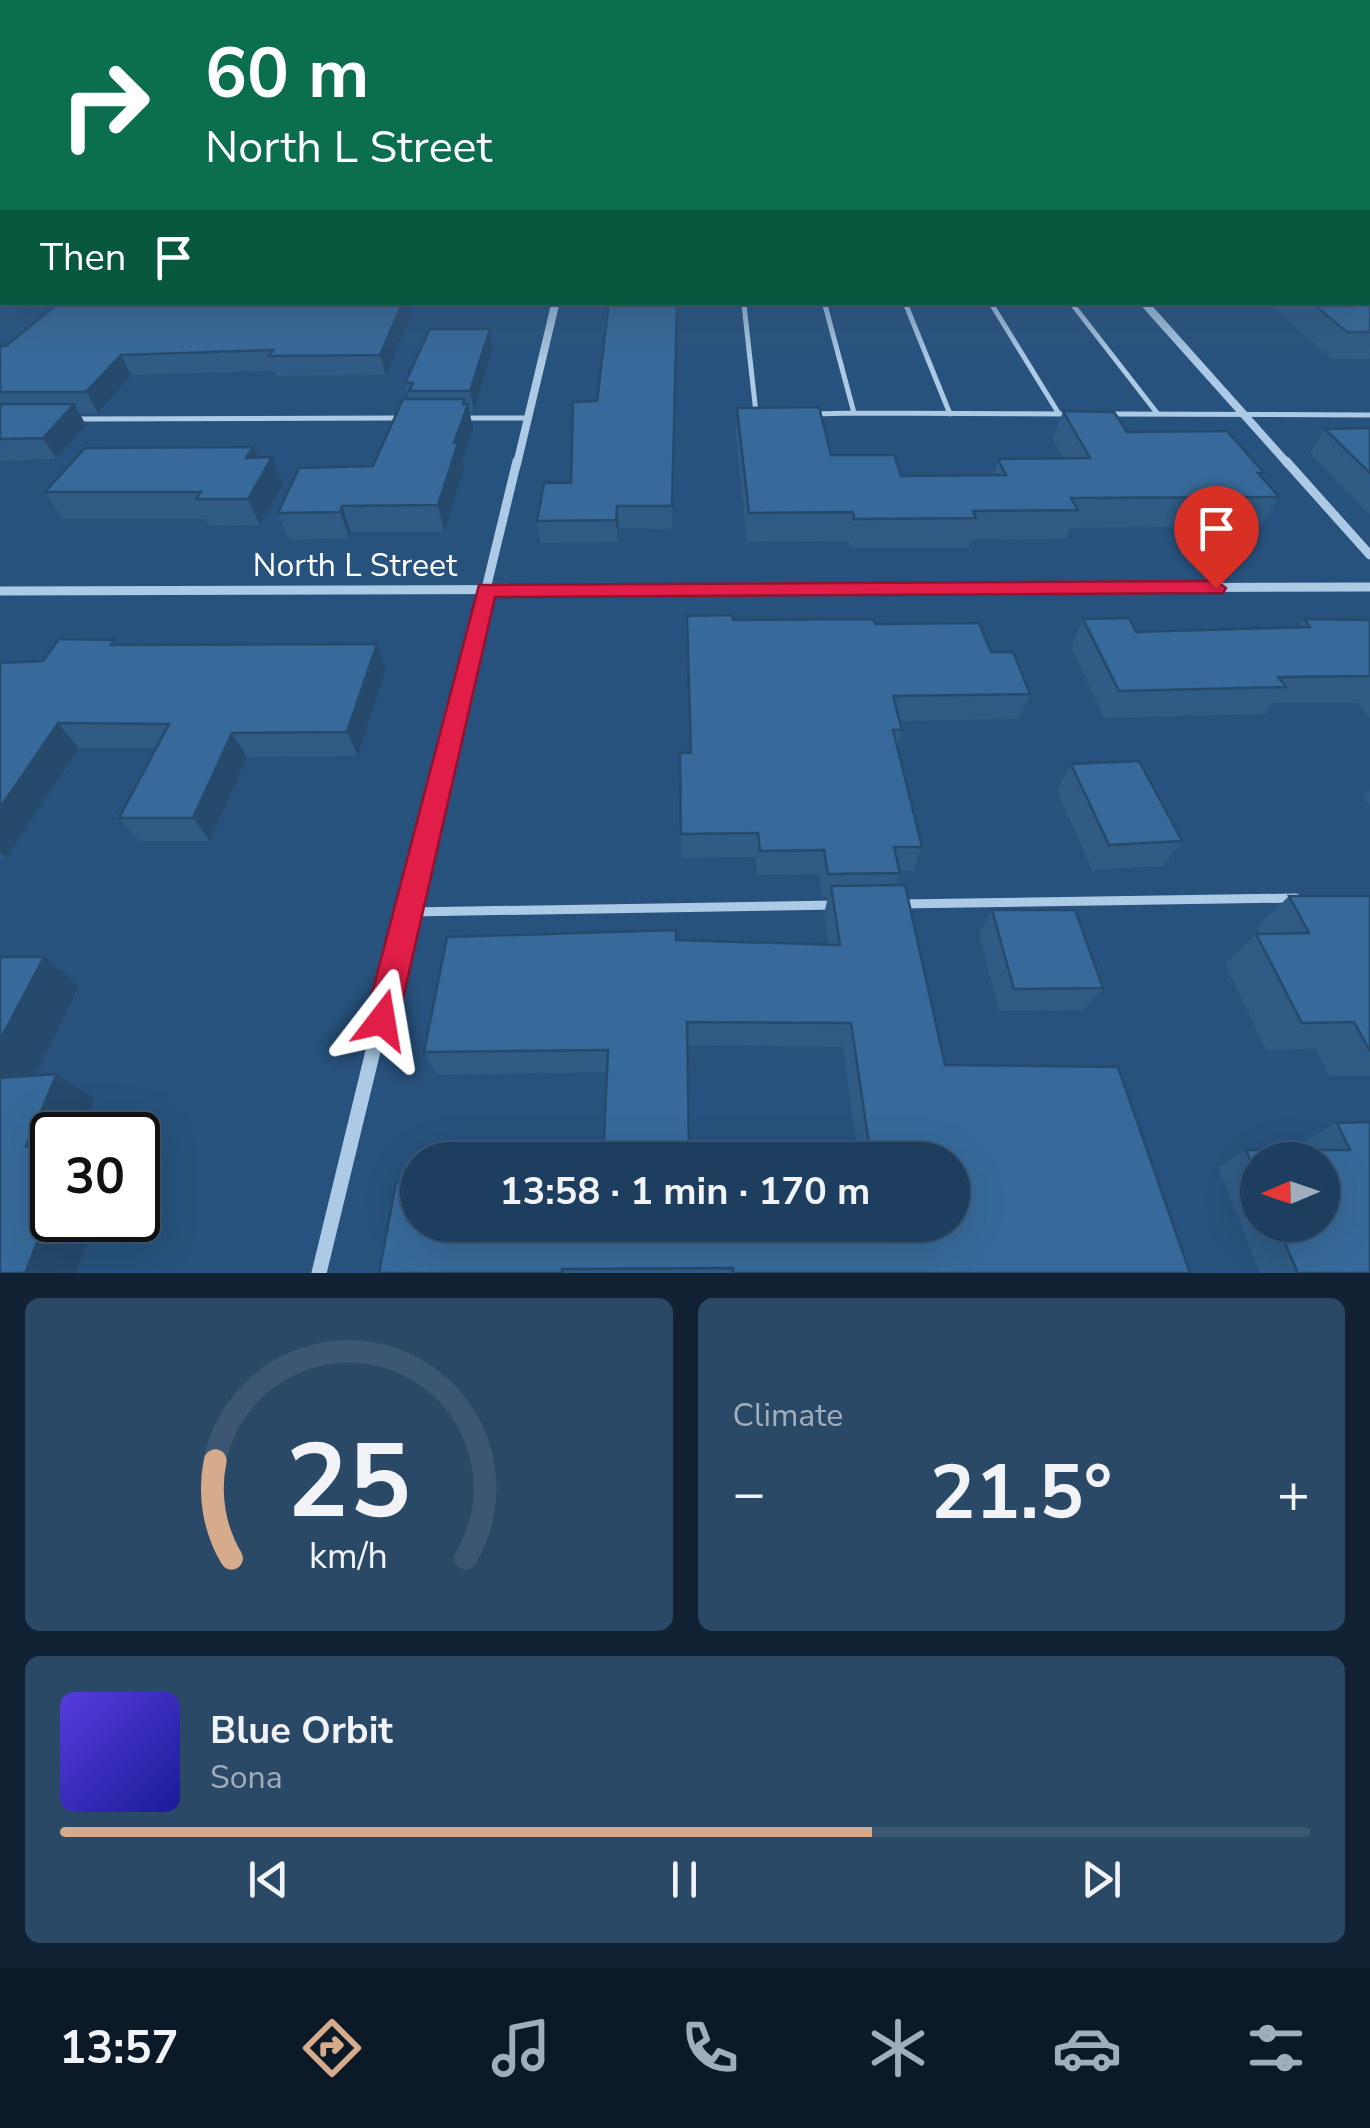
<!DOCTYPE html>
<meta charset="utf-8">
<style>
:root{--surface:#1d3e5e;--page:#2a4967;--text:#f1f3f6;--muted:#a0aebc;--line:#3b5773;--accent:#d6ab8b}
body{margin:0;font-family:"Nunito Sans",sans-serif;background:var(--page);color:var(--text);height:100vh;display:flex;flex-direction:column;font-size:38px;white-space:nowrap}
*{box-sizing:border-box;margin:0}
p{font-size:32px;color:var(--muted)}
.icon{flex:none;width:55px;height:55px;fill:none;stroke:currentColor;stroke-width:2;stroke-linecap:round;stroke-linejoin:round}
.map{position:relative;height:1273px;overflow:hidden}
.drawer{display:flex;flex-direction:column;gap:25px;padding:25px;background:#102234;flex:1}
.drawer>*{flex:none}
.guide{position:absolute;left:0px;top:0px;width:1370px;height:305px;box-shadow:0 10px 40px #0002,0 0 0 2px var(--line);background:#0b6e4f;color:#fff;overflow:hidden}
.needle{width:65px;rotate:268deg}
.tools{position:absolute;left:1240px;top:1142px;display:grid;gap:20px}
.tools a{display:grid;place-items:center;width:100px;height:100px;border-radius:50%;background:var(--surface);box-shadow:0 10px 40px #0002,0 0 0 2px var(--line);font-size:50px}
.speed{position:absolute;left:30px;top:1112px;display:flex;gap:20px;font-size:50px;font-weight:700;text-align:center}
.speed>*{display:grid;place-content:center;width:130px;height:130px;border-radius:50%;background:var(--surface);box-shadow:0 10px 40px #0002,0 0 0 2px var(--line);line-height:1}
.speed .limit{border:5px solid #111;border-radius:15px;background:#fff;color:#111}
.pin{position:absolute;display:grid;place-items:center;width:85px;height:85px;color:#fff;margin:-102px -42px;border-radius:50% 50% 50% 0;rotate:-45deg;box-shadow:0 0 10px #0007}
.pin .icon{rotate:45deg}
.me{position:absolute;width:110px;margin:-55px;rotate:14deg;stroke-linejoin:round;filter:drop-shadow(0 0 8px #0008)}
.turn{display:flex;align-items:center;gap:35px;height:210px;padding:0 40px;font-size:45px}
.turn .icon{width:130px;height:130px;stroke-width:2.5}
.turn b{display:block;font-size:70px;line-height:85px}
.then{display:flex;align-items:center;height:95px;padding:0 40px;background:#0003;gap:20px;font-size:38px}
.big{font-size:75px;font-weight:700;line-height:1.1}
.drawer .card{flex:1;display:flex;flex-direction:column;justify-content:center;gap:15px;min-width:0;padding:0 35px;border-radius:15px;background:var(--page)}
.drawer .dial{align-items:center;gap:0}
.dial svg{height:260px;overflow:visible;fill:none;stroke:var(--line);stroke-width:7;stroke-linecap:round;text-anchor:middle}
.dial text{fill:var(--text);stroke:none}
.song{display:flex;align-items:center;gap:30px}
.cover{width:120px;height:120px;border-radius:15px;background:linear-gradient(135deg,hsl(250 70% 55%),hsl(240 70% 35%))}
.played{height:10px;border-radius:5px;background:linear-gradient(90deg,var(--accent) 65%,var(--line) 65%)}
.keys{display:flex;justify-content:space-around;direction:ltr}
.heat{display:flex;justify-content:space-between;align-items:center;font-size:55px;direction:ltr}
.drawer .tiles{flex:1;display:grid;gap:25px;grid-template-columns:1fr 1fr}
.card:last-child{grid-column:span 2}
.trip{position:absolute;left:400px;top:1142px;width:570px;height:100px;border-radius:50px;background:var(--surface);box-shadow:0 10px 40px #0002,0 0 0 2px var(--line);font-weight:700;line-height:100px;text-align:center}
.menu{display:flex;height:160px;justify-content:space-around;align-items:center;background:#0c1926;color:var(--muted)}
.menu .icon{width:70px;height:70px}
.menu .current{color:var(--accent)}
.menu b{font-size:45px;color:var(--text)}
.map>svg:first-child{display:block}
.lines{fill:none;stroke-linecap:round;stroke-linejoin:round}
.service-far2{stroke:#accae5;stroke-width:4}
.service-far1{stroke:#accae5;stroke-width:5}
.service{stroke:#accae5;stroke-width:9}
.minor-far4{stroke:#accae5;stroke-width:5}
.minor-far3{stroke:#accae5;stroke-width:8}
.minor-far2{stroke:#accae5;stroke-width:9}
.minor-far1{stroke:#accae5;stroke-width:11}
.minor{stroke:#accae5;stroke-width:15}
.wall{fill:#2f5b84;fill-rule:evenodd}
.shaded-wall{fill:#264a6c}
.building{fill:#376a9a;stroke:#264a6c;stroke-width:2.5;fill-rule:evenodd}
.route{fill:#e11d48;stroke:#92132f;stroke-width:2.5}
.labels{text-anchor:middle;stroke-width:10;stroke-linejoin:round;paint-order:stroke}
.street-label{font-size:32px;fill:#fff;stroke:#27527d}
</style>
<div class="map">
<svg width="1370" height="1273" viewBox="0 0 1370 1273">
<rect width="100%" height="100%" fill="#27527d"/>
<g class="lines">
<path class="service-far2" d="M 744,303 L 744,307
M 824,303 L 825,307
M 905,303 L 907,307
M 991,303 L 994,307
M 1072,303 L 1075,307"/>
<path class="service-far1" d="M 744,305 L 756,413
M 906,305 L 950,414
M 992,305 L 1059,414
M 1073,305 L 1157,413
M 854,413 L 1070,414
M 813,414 L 854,413 L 825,305
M 1109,414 L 1370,415
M 464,418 L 527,418
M 74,419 L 400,418"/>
<path class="service" d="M 900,904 L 1296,898
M 409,912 L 836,905"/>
<path class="minor-far4" d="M 1143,302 L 1148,307
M 667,303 L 1101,302
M 0,304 L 70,304
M 402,304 L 620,303
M 555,307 L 556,302"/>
<path class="minor-far3" d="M 1146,305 L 1288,464
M 517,464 L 555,305"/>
<path class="minor-far2" d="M 1286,461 L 1370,555
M 0,591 L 1370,587
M 467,667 L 517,461"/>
<path class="minor-far1" d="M 402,931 L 468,664"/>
<path class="minor" d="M 319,1273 L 403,928"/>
</g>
<path class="wall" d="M 0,186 L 2,186 L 2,283 L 0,283 Z
M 1370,186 L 1370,359 L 1332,359 L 1267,302 L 1368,302 Z
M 677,302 L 672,529 L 619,528 L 618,542 L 541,543 L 537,521 L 571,483 L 597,401 Z
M 413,310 L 386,375 L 276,376 L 274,371 L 131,375 L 98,413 L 79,413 L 86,425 L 56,459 L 0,461 L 0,346 Z
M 490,329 L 493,348 L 474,412 L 469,412 L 473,429 L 462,462 L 464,469 L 444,532 L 351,532 L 349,538 L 289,540 L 278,513 L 373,466 L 409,399 L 405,383 Z
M 737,408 L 831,455 L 901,476 L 994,475 L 998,459 L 1063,458 L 1053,440 L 1063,411 L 1264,473 L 1262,478 L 1279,497 L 1261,526 L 1070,528 L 1066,539 L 970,540 L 968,548 L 849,548 L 848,541 L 747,542 L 736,436 Z
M 1370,428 L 1370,515 L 1310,453 L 1325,429 Z
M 253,447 L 257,458 L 272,457 L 283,484 L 260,525 L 209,526 L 206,519 L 62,519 L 45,492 Z
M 687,616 L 733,620 L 875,624 L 991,652 L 1030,694 L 1019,719 L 900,721 L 902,730 L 897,747 L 922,847 L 913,871 L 899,871 L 896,886 L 945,1065 L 1190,1273 L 379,1273 L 952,1225 L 603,1160 L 607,1072 L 438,1075 L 424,1052 L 676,940 L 829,944 L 824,914 L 828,897 L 822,897 L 819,874 L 757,875 L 756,857 L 681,858 L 680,753 L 690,753 ZM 687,1045 L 843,1047 L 856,1144 L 689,1147 Z
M 1083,619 L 1136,632 L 1299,627 L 1304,619 L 1370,620 L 1370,719 L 1358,703 L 1273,703 L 1265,714 L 1104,718 L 1071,646 Z
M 118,645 L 386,669 L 358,756 L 247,757 L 210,841 L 139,841 L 119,818 L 156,748 L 79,748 L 6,858 L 0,858 L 0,663 L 43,661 Z
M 1071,764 L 1182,841 L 1163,866 L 1092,870 L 1057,791 Z
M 1370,790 L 1370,806 L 1363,797 Z
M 1289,896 L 1370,896 L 1370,1076 L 1329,1076 L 1316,1049 L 1266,1050 L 1225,964 L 1256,934 L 1261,934 L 1257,927 Z
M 992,910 L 1103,988 L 1084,1010 L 999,1011 L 979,934 Z
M 1370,1122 L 1370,1273 L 1260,1273 L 1218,1167 L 1246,1150 L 1309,1150 L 1305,1141 L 1337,1123 ZM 1258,1160 L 1322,1225 L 1258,1225 Z"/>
<path class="shaded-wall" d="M 403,302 L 411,302 L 413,310 L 386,375 L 380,355 Z
M 490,329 L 493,348 L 474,412 L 470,391 Z
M 121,355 L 131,375 L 98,413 L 86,392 Z
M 464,399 L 466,408 L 468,404 L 473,429 L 462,462 L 464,469 L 444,532 L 438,505 Z
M 74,404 L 86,425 L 56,459 L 43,438 Z
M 253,447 L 264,472 L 272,457 L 283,484 L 260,525 L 248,499 L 246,458 Z
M 342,506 L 351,532 L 349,538 L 340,512 Z
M 617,506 L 619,528 L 618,542 L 616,520 Z
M 377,644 L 386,669 L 358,756 L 347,732 Z
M 58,723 L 79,748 L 6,858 L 0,852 L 0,808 Z
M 232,733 L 247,757 L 210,841 L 193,818 Z
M 44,957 L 79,986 L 22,1103 L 0,1091 L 0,1040 Z
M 57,1074 L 95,1099 L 80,1135 L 52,1135 L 52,1160 L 26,1146 Z
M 52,1205 L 52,1220 L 95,1220 L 76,1273 L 25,1273 Z"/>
<path class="building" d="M 0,186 L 2,186 L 2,257 L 0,257 Z
M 1368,186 L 1370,186 L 1370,332 L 1347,332 L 1311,302 L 1368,302 Z
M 60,302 L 403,302 L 380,355 L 269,356 L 273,350 L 121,355 L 86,392 L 0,392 L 0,346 L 6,346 Z
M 609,302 L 677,302 L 672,506 L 617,506 L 616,520 L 537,521 L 544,483 L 571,483 L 573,402 L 597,401 Z
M 430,329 L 490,329 L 470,391 L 409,391 L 413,383 L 405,383 Z
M 403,399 L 464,399 L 463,404 L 468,404 L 454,443 L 458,443 L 438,505 L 342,506 L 340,512 L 278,513 L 299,468 L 373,466 Z
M 0,404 L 74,404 L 43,438 L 0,439 Z
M 819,407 L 831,455 L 894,455 L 901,476 L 1006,475 L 998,459 L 1090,458 L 1063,411 L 1114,412 L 1127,432 L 1227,431 L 1264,473 L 1258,473 L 1279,497 L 1071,498 L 1078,510 L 973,511 L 976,518 L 854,519 L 853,512 L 749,513 L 737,408 Z
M 1370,428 L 1370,473 L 1325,429 Z
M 253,447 L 246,458 L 272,457 L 248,499 L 196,499 L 201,492 L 45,492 L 85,448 Z
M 732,615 L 733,620 L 873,619 L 875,624 L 979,623 L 991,652 L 1013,652 L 1030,694 L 893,696 L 902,730 L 893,730 L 922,847 L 894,847 L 900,873 L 828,874 L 824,850 L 760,851 L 758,833 L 681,834 L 680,753 L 691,753 L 687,616 Z
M 1129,618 L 1136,632 L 1310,627 L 1304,619 L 1370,620 L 1370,676 L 1278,677 L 1286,687 L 1119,691 L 1083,619 Z
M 59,639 L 115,640 L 111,645 L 377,644 L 347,732 L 232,733 L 193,818 L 119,818 L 169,724 L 58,723 L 0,808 L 0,663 L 43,661 Z
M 1139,761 L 1182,841 L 1109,845 L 1071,764 Z
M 905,885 L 945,1065 L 1118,1067 L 1190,1273 L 733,1273 L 733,1268 L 562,1269 L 562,1273 L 379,1273 L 396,1183 L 418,1182 L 418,1225 L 952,1225 L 952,1160 L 603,1160 L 608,1050 L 424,1052 L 447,937 L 676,930 L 676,940 L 840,945 L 831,886 ZM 687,1022 L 851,1023 L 869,1144 L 689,1147 Z
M 1289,896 L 1370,896 L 1370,1051 L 1354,1022 L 1302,1023 L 1256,934 L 1309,933 Z
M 992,910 L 1075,910 L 1103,988 L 1014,989 Z
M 0,957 L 44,957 L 0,1040 Z
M 57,1074 L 26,1146 L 52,1145 L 52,1205 L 25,1273 L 0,1273 L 0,1078 Z
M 1370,1122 L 1370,1273 L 1298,1273 L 1277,1225 L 1322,1225 L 1322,1160 L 1258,1160 L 1258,1178 L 1246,1150 L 1350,1150 L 1337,1123 Z"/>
<linearGradient id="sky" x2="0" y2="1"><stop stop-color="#152d45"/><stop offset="0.51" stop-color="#41668f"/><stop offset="1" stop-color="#41668f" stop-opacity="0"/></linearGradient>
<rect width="1370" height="364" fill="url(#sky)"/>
<path class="route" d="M 1216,581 L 1226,588 L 1223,593 L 495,597 L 398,1020 L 393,1032 L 382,1037 L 370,1032 L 365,1020 L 479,585 Z"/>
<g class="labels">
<g class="street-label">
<text x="355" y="576">North L Street</text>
</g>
</g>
</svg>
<div class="tools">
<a><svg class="needle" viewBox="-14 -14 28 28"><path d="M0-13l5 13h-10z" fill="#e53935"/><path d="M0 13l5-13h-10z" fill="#a0aebc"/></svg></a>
</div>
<div class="speed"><div class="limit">30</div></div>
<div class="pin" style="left:1216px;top:588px;background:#d93025"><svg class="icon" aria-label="arrive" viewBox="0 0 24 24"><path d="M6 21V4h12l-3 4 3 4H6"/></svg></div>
<svg class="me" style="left:382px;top:1020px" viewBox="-20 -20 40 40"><path d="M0-17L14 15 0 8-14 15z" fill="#e11d48" stroke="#fff" stroke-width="4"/></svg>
<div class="trip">13:58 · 1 min · 170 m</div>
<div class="guide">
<div class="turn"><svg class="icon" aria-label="right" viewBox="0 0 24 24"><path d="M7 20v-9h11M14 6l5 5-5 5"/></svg><div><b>60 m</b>North L Street</div></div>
<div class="then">Then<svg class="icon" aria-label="arrive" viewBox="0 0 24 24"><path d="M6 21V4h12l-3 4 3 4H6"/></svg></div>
</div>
</div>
<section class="drawer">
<div class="tiles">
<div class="card dial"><svg viewBox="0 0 100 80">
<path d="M14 69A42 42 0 1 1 86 69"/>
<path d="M14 69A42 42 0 0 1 9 39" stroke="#d6ab8b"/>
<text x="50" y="56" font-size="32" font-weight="700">25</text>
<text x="50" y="72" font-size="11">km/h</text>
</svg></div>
<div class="card"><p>Climate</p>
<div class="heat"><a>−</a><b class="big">21.5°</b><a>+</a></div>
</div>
<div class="card">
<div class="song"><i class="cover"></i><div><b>Blue Orbit</b><p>Sona</p></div></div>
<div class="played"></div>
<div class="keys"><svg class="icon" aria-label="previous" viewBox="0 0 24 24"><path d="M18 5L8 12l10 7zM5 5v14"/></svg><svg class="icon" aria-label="pause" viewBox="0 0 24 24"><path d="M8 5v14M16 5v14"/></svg><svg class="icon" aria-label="next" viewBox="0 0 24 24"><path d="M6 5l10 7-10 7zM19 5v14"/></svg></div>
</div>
</div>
</section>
<nav class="menu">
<b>13:57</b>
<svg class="icon current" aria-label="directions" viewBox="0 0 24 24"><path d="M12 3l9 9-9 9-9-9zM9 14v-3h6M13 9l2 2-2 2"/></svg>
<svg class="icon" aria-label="music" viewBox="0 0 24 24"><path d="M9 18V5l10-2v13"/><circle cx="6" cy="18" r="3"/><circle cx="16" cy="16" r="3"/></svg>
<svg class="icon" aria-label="phone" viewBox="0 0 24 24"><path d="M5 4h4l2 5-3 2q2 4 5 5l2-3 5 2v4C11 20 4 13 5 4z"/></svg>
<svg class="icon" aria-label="climate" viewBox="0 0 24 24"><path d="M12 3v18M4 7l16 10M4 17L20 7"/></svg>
<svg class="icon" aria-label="car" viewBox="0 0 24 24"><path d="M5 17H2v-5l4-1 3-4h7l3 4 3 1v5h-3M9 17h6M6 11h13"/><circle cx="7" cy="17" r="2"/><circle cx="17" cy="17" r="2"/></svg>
<svg class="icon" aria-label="filters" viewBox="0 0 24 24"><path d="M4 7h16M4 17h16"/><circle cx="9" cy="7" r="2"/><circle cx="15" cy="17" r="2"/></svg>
</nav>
